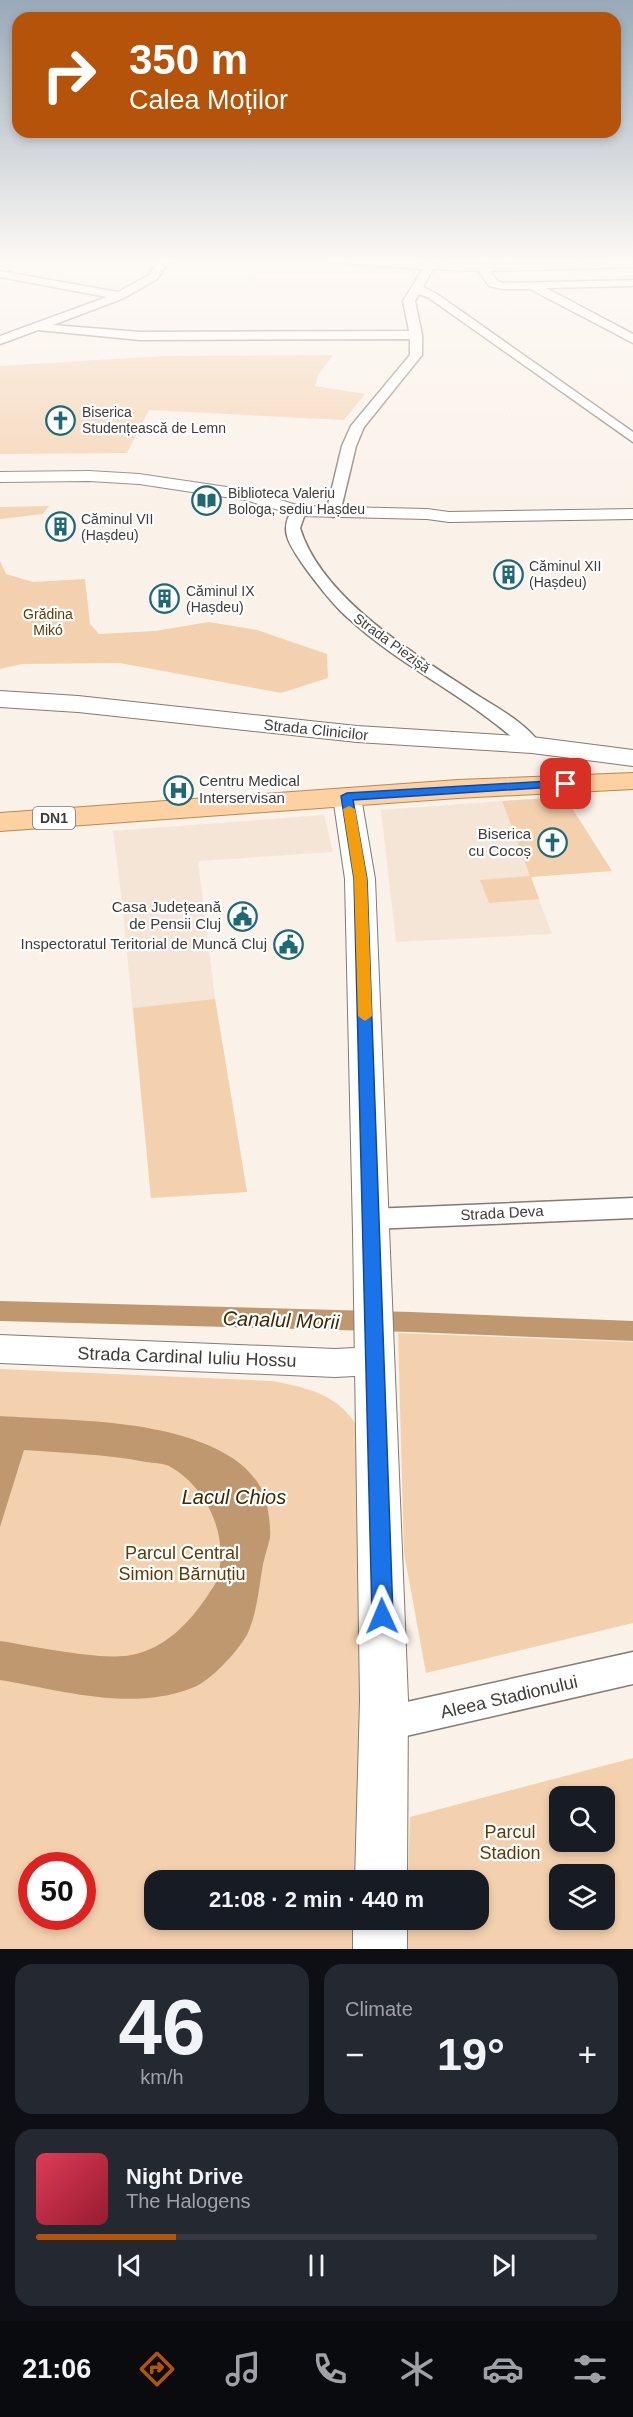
<!DOCTYPE html>
<meta charset="utf-8">
<style>
:root{--surface:#171b24;--page:#242831;--text:#f1f3f6;--muted:#9ea1a6;--line:#363941;--accent:#b45309}
body{margin:0;font-family:Helvetica,sans-serif;background:var(--page);color:var(--text);height:100vh;display:flex;flex-direction:column;font-size:22px;white-space:nowrap}
*{box-sizing:border-box;margin:0}
p{font-size:20px;color:var(--muted)}
.icon{flex:none;width:33px;height:33px;fill:none;stroke:currentColor;stroke-width:2;stroke-linecap:round;stroke-linejoin:round}
.map{position:relative;height:1949px;overflow:hidden}
.panel{display:flex;flex-direction:column;gap:15px;padding:15px;background:#0d0f14;flex:1}
.panel>*{flex:none}
.hud{position:absolute;left:12px;top:12px;width:609px;height:126px;border-radius:18px;box-shadow:0 3px 9px #0003;background:#b45309;color:#fff;overflow:hidden}
.buttons{position:absolute;left:549px;top:1786px;display:grid;gap:12px}
.buttons a{display:grid;place-items:center;width:66px;height:66px;border-radius:12px;background:var(--surface);box-shadow:0 3px 9px #0003;font-size:30px}
.speed{position:absolute;left:18px;top:1852px;display:flex;gap:12px;font-size:30px;font-weight:700;text-align:center}
.speed>*{display:grid;place-content:center;width:78px;height:78px;border-radius:50%;background:var(--surface);box-shadow:0 3px 9px #0003;line-height:1}
.speed .limit{border:9px solid #d22;background:#fff;color:#111}
.pin{position:absolute;display:grid;place-items:center;width:51px;height:51px;color:#fff;margin:-26px;border-radius:12px;box-shadow:0 3px 9px #0006}
.me{position:absolute;width:66px;margin:-33px;rotate:359deg;stroke-linejoin:round;filter:drop-shadow(0 0 4px #0008)}
.turn{display:flex;align-items:center;gap:21px;height:126px;padding:0 18px;font-size:27px}
.turn .icon{width:78px;height:78px;stroke-width:2.5}
.turn b{display:block;font-size:42px;line-height:51px}
.big{font-size:45px;font-weight:600;line-height:1.1}
.panel .tile{flex:1;display:flex;flex-direction:column;justify-content:center;gap:9px;min-width:0;padding:0 21px;border-radius:18px;background:var(--page)}
.panel .dial{align-items:center;gap:0}
.dial b{font-size:78px;line-height:1}
.song{display:flex;align-items:center;gap:18px}
.cover{width:72px;height:72px;border-radius:9px;background:linear-gradient(135deg,hsl(350 70% 55%),hsl(350 70% 35%))}
.played{height:6px;border-radius:3px;background:linear-gradient(90deg,var(--accent) 25%,var(--line) 25%)}
.keys{display:flex;justify-content:space-around;direction:ltr}
.heat{display:flex;justify-content:space-between;align-items:center;font-size:33px;direction:ltr}
.panel .tiles{flex:1;display:grid;gap:15px;grid-template-columns:1fr 1fr}
.tile:last-child{grid-column:span 2}
.trip{position:absolute;left:144px;top:1870px;width:345px;height:60px;border-radius:18px;background:var(--surface);box-shadow:0 3px 9px #0003;font-weight:600;line-height:60px;text-align:center}
.tab-bar{display:flex;height:96px;justify-content:space-around;align-items:center;background:#090b0e;color:var(--muted)}
.tab-bar .icon{width:42px;height:42px}
.tab-bar .active{color:var(--accent)}
.tab-bar b{font-size:27px;color:var(--text)}
.map>svg:first-child{display:block}
.built{fill:#f4e5d6}
.green{fill:#f4d1ae;fill-rule:evenodd}
.water{fill:#c09870}
.lines{fill:none;stroke-linecap:round;stroke-linejoin:round}
.canal{fill:#c09870;fill-rule:evenodd}
.minor-casing{stroke:#837b73;stroke-width:3}
.tertiary-casing{stroke:#837b73;stroke-width:2}
.secondary-casing{stroke:#837b73;stroke-width:2}
.primary-casing{stroke:#ba8855;stroke-width:2}
.minor{fill:#fff;fill-rule:evenodd}
.tertiary{fill:#fff;fill-rule:evenodd}
.secondary{fill:#fff;fill-rule:evenodd}
.primary{fill:#fdd1a2;fill-rule:evenodd}
.route{fill:#1a73e8;stroke:#114b97;stroke-width:1.5}
.slow{fill:#f59e0b}
.labels{text-anchor:middle;stroke-width:4.5;stroke-linejoin:round;paint-order:stroke}
.far-poi-label{font-size:14px;fill:#3f3b38;stroke:#fff;text-anchor:start}
.far-park-label{font-size:14px;fill:#603905;stroke:#fff}
.far-street-label{font-size:14px;fill:#3f3b38;stroke:#fff}
.shield{fill:#fff;stroke:#797674;stroke-width:1.5}
.shield-label{font-size:14px;font-weight:bold;fill:#3f3b38}
.street-label{font-size:15px;fill:#3f3b38;stroke:#fff}
.poi-label{font-size:15px;fill:#3f3b38;stroke:#fff;text-anchor:end}
.near-street-label{font-size:18px;fill:#3f3b38;stroke:#fff}
.near-park-label{font-size:18px;fill:#603905;stroke:#fff}
.near-water-label{font-size:20px;font-style:italic;fill:#402503;stroke:#fff}
</style>
<div class="map">
<svg width="633" height="1949" viewBox="0 0 633 1949">
<rect width="100%" height="100%" fill="#faf1e8"/>
<path class="built" d="M 502,801 L 552,934 L 396,942 L 381,810 Z
M 324,815 L 333,852 L 198,861 L 215,999 L 247,1192 L 151,1198 L 122,902 L 113,831 Z"/>
<path class="green" d="M 333,355 L 318,375 L 315,386 L 365,394 L 344,420 L 149,410 L 127,453 L 0,454 L 0,366 L 164,356 Z
M 49,506 L 43,514 L 0,519 L 0,507 Z
M 0,561 L 6,574 L 33,582 L 85,579 L 90,624 L 99,634 L 155,631 L 209,622 L 257,630 L 327,654 L 328,678 L 281,693 L 120,663 L 22,664 L 0,669 Z
M 565,797 L 612,871 L 531,877 L 539,899 L 489,903 L 480,880 L 530,876 L 502,801 Z
M 215,999 L 247,1192 L 151,1198 L 133,1008 Z
M 398,1333 L 633,1342 L 633,1623 L 426,1673 L 404,1553 Z
M 0,1369 L 272,1381 C 321,1390 349,1399 368,1449 L 357,1881 L 154,1881 L 154,1920 L 356,1920 L 355,1949 L 0,1949 ZM 32,1866 L 82,1866 L 82,1917 L 32,1917 Z
M 633,1758 L 633,1949 L 406,1949 L 407,1920 L 478,1920 L 478,1881 L 408,1881 L 410,1817 ZM 560,1797 L 604,1797 L 604,1842 L 560,1842 ZM 560,1875 L 604,1875 L 604,1920 L 560,1920 Z"/>
<path class="water" d="M 0,1416 C 72,1421 172,1418 234,1459 C 247,1468 260,1482 265,1497 C 268,1508 271,1526 270,1538 C 268,1547 265,1555 263,1564 C 259,1587 257,1614 247,1635 C 237,1652 211,1681 192,1688 C 131,1712 61,1690 0,1680 L 0,1641 C 33,1646 101,1661 131,1655 C 165,1649 190,1622 208,1595 C 211,1590 216,1584 217,1579 C 230,1537 207,1487 169,1466 C 162,1463 153,1463 146,1462 C 106,1454 64,1453 24,1450 L 0,1527 Z"/>
<g class="lines">
<path class="canal" d="M 0,1301 L 411,1312 L 633,1321 L 633,1341 L 411,1332 L 0,1321 Z"/>
<defs>
<path id="minor" d="M 160,259 L 171,259 L 157,279 L 124,298 L 53,325 L 140,332 L 409,331 L 403,301 L 423,269 L 327,262 L 322,259 L 518,265 L 633,261 L 633,267 L 490,271 L 497,281 L 503,283 L 633,280 L 633,286 L 546,288 L 633,334 L 633,343 L 530,289 L 503,289 L 489,286 L 479,271 L 433,269 L 423,287 L 437,294 L 633,432 L 633,442 L 429,298 L 419,294 L 415,301 L 422,335 L 422,355 L 364,427 L 356,446 L 340,513 L 333,517 L 326,513 L 342,446 L 351,426 L 410,355 L 410,339 L 140,340 L 38,330 L 0,344 L 0,336 L 107,297 L 0,277 L 0,271 L 118,292 L 149,275 Z
M 299,507 L 306,511 L 300,528 C 322,600 417,655 477,695 C 499,709 526,723 541,745 L 539,749 L 525,749 C 472,698 402,668 348,618 C 332,604 319,586 306,569 C 292,548 276,531 294,508 Z
M 633,1198 L 633,1218 L 371,1229 L 362,1226 L 358,1219 L 362,1212 L 371,1209 Z
M 633,1652 L 633,1684 L 384,1741 L 372,1736 L 367,1724 L 372,1712 L 384,1707 Z"/>
<path id="tertiary" d="M 89,471 L 139,474 L 247,490 L 300,506 L 427,509 L 449,512 L 633,509 L 633,519 L 449,522 L 427,519 L 299,516 L 245,500 L 139,484 L 89,481 L 0,482 L 0,472 Z
M 0,1335 L 335,1349 L 374,1347 L 386,1351 L 391,1361 L 386,1371 L 374,1375 L 335,1377 L 0,1363 Z"/>
<path id="secondary" d="M 0,691 L 78,696 L 357,726 L 532,737 L 633,750 L 633,766 L 532,753 L 357,742 L 78,712 L 0,707 Z
M 347,789 L 357,791 L 361,797 L 375,879 L 408,1700 L 407,1881 L 355,1881 L 360,1700 L 353,1231 L 345,879 L 333,797 L 337,791 Z
M 353,1920 L 407,1920 L 407,1949 L 353,1949 Z"/>
<path id="primary" d="M 633,773 L 633,789 L 458,798 L 0,831 L 0,813 L 458,780 Z"/>
</defs>
<use href="#minor" class="minor-casing"/>
<use href="#tertiary" class="tertiary-casing"/>
<use href="#secondary" class="secondary-casing"/>
<use href="#primary" class="primary-casing"/>
<use href="#minor" class="minor"/>
<use href="#tertiary" class="tertiary"/>
<use href="#secondary" class="secondary"/>
<use href="#primary" class="primary"/>
</g>
<linearGradient id="sky" x2="0" y2="1"><stop stop-color="#98a9b8"/><stop offset="0.49" stop-color="#fdf9f5"/><stop offset="1" stop-color="#fdf9f5" stop-opacity="0"/></linearGradient>
<rect width="633" height="532" fill="url(#sky)"/>
<path class="route" d="M 566,780 L 570,781 L 570,786 L 353,800 L 367,879 L 393,1616 L 390,1622 L 382,1625 L 375,1622 L 372,1616 L 354,879 L 341,796 L 347,793 Z"/>
<path class="slow" d="M 349,806 L 355,809 L 367,879 L 372,1016 L 365,1021 L 358,1016 L 354,879 L 343,809 Z"/>
<defs>
<symbol id="church-ring" viewBox="-11 -11 22 22"><circle r="9.5" fill="#fff" stroke="#1f6974" stroke-width="1.5"/><path d="M-1.2-6h2.4v3.5h3.3v2.4h-3.3V6h-2.4V-.1h-3.3v-2.4h3.3Z" fill="#1f6974"/></symbol>
<symbol id="library-ring" viewBox="-11 -11 22 22"><circle r="9.5" fill="#fff" stroke="#1f6974" stroke-width="1.5"/><path d="M-6-4Q-3-5.5-.7-3.5V5Q-3 3-6 4ZM6-4Q3-5.5 .7-3.5V5Q3 3 6 4Z" fill="#1f6974"/></symbol>
<symbol id="building-ring" viewBox="-11 -11 22 22"><circle r="9.5" fill="#fff" stroke="#1f6974" stroke-width="1.5"/><path d="M-4-6H4V6H1V3H-1V6H-4ZM-2.5-4.3h1.7v1.8h-1.7ZM.8-4.3h1.7v1.8H.8ZM-2.5-1h1.7V.8h-1.7ZM.8-1h1.7V.8H.8Z" fill="#1f6974"/></symbol>
<symbol id="hospital-ring" viewBox="-11 -11 22 22"><circle r="9.5" fill="#fff" stroke="#1f6974" stroke-width="1.5"/><path d="M-5-5h3v3.5h4V-5h3V5h-3V1.5h-4V5h-3Z" fill="#1f6974"/></symbol>
<symbol id="civic-ring" viewBox="-11 -11 22 22"><circle r="9.5" fill="#fff" stroke="#1f6974" stroke-width="1.5"/><path d="M-.6-6.5H3V-4.5H.6V-3L4-1V1h2V6H-6V1h2V-1L-.6-3ZM-1.2 2.5V6h2.4V2.5Z" fill="#1f6974"/></symbol>
</defs>
<g fill-rule="evenodd">
<use href="#church-ring" x="44" y="404" width="33" height="33"/>
<use href="#library-ring" x="190" y="484" width="33" height="33"/>
<use href="#building-ring" x="44" y="510" width="33" height="33"/>
<use href="#building-ring" x="492" y="558" width="33" height="33"/>
<use href="#building-ring" x="148" y="582" width="33" height="33"/>
<use href="#hospital-ring" x="162" y="774" width="33" height="33"/>
<use href="#church-ring" x="536" y="826" width="33" height="33"/>
<use href="#civic-ring" x="226" y="900" width="33" height="33"/>
<use href="#civic-ring" x="272" y="928" width="33" height="33"/>
</g>
<g class="labels">
<g class="far-poi-label">
<text x="82" y="417">Biserica<tspan x="82" dy="16">Studențească de Lemn</tspan></text>
<text x="228" y="498">Biblioteca Valeriu<tspan x="228" dy="16">Bologa, sediu Hașdeu</tspan></text>
<text x="81" y="524">Căminul VII<tspan x="81" dy="16">(Hașdeu)</tspan></text>
<text x="529" y="571">Căminul XII<tspan x="529" dy="16">(Hașdeu)</tspan></text>
<text x="186" y="596">Căminul IX<tspan x="186" dy="16">(Hașdeu)</tspan></text>
</g>
<g class="far-park-label">
<text x="48" y="619">Grădina<tspan x="48" dy="16">Mikó</tspan></text>
</g>
<g class="far-street-label">
<text transform="translate(392 643) rotate(36)" y="5">Strada Piezișă</text>
</g>
<rect class="shield" x="33" y="807" width="42" height="22" rx="4.5"/>
<g class="shield-label">
<text x="54" y="823">DN1</text>
</g>
<g class="street-label">
<text transform="translate(316 730) rotate(6)" y="5">Strada Clinicilor</text>
<text transform="translate(502 1213) rotate(-3)" y="5">Strada Deva</text>
</g>
<g class="poi-label">
<text x="199" y="786" text-anchor="start">Centru Medical<tspan x="199" dy="17">Interservisan</tspan></text>
<text x="531" y="839">Biserica<tspan x="531" dy="17">cu Cocoș</tspan></text>
<text x="221" y="912">Casa Județeană<tspan x="221" dy="17">de Pensii Cluj</tspan></text>
<text x="267" y="949">Inspectoratul Teritorial de Muncă Cluj</text>
</g>
<g class="near-street-label">
<text transform="translate(187 1357) rotate(2)" y="6">Strada Cardinal Iuliu Hossu</text>
<text transform="translate(509 1697) rotate(-13)" y="6">Aleea Stadionului</text>
</g>
<g class="near-park-label">
<text x="182" y="1559">Parcul Central<tspan x="182" dy="21">Simion Bărnuțiu</tspan></text>
<text x="510" y="1838">Parcul<tspan x="510" dy="21">Stadion</tspan></text>
</g>
<g class="near-water-label">
<text transform="translate(281 1320) rotate(2)" y="7">Canalul Morii</text>
<text x="234" y="1504">Lacul Chios</text>
</g>
</g>
</svg>
<div class="buttons">
<a><svg class="icon" aria-label="search" viewBox="0 0 24 24"><circle cx="10" cy="10" r="6"/><path d="M15 15l6 6"/></svg></a>
<a><svg class="icon" aria-label="layers" viewBox="0 0 24 24"><path d="M12 4l9 5-9 5-9-5zM3 14l9 5 9-5"/></svg></a>
</div>
<div class="speed"><div class="limit">50</div></div>
<div class="pin" style="left:566px;top:784px;background:#d93025"><svg class="icon" aria-label="arrive" viewBox="0 0 24 24"><path d="M6 21V4h12l-3 4 3 4H6"/></svg></div>
<svg class="me" style="left:382px;top:1616px" viewBox="-20 -20 40 40"><path d="M0-17L14 15 0 8-14 15z" fill="#1a73e8" stroke="#fff" stroke-width="4"/></svg>
<div class="trip">21:08 · 2 min · 440 m</div>
<div class="hud">
<div class="turn"><svg class="icon" aria-label="right" viewBox="0 0 24 24"><path d="M7 20v-9h11M14 6l5 5-5 5"/></svg><div><b>350 m</b>Calea Moților</div></div>
</div>
</div>
<section class="panel">
<div class="tiles">
<div class="tile dial"><b>46</b><p>km/h</p></div>
<div class="tile"><p>Climate</p>
<div class="heat"><a>−</a><b class="big">19°</b><a>+</a></div>
</div>
<div class="tile">
<div class="song"><i class="cover"></i><div><b>Night Drive</b><p>The Halogens</p></div></div>
<div class="played"></div>
<div class="keys"><svg class="icon" aria-label="previous" viewBox="0 0 24 24"><path d="M18 5L8 12l10 7zM5 5v14"/></svg><svg class="icon" aria-label="pause" viewBox="0 0 24 24"><path d="M8 5v14M16 5v14"/></svg><svg class="icon" aria-label="next" viewBox="0 0 24 24"><path d="M6 5l10 7-10 7zM19 5v14"/></svg></div>
</div>
</div>
</section>
<nav class="tab-bar">
<b>21:06</b>
<svg class="icon active" aria-label="directions" viewBox="0 0 24 24"><path d="M12 3l9 9-9 9-9-9zM9 14v-3h6M13 9l2 2-2 2"/></svg>
<svg class="icon" aria-label="music" viewBox="0 0 24 24"><path d="M9 18V5l10-2v13"/><circle cx="6" cy="18" r="3"/><circle cx="16" cy="16" r="3"/></svg>
<svg class="icon" aria-label="phone" viewBox="0 0 24 24"><path d="M5 4h4l2 5-3 2q2 4 5 5l2-3 5 2v4C11 20 4 13 5 4z"/></svg>
<svg class="icon" aria-label="climate" viewBox="0 0 24 24"><path d="M12 3v18M4 7l16 10M4 17L20 7"/></svg>
<svg class="icon" aria-label="car" viewBox="0 0 24 24"><path d="M5 17H2v-5l4-1 3-4h7l3 4 3 1v5h-3M9 17h6M6 11h13"/><circle cx="7" cy="17" r="2"/><circle cx="17" cy="17" r="2"/></svg>
<svg class="icon" aria-label="filters" viewBox="0 0 24 24"><path d="M4 7h16M4 17h16"/><circle cx="9" cy="7" r="2"/><circle cx="15" cy="17" r="2"/></svg>
</nav>
